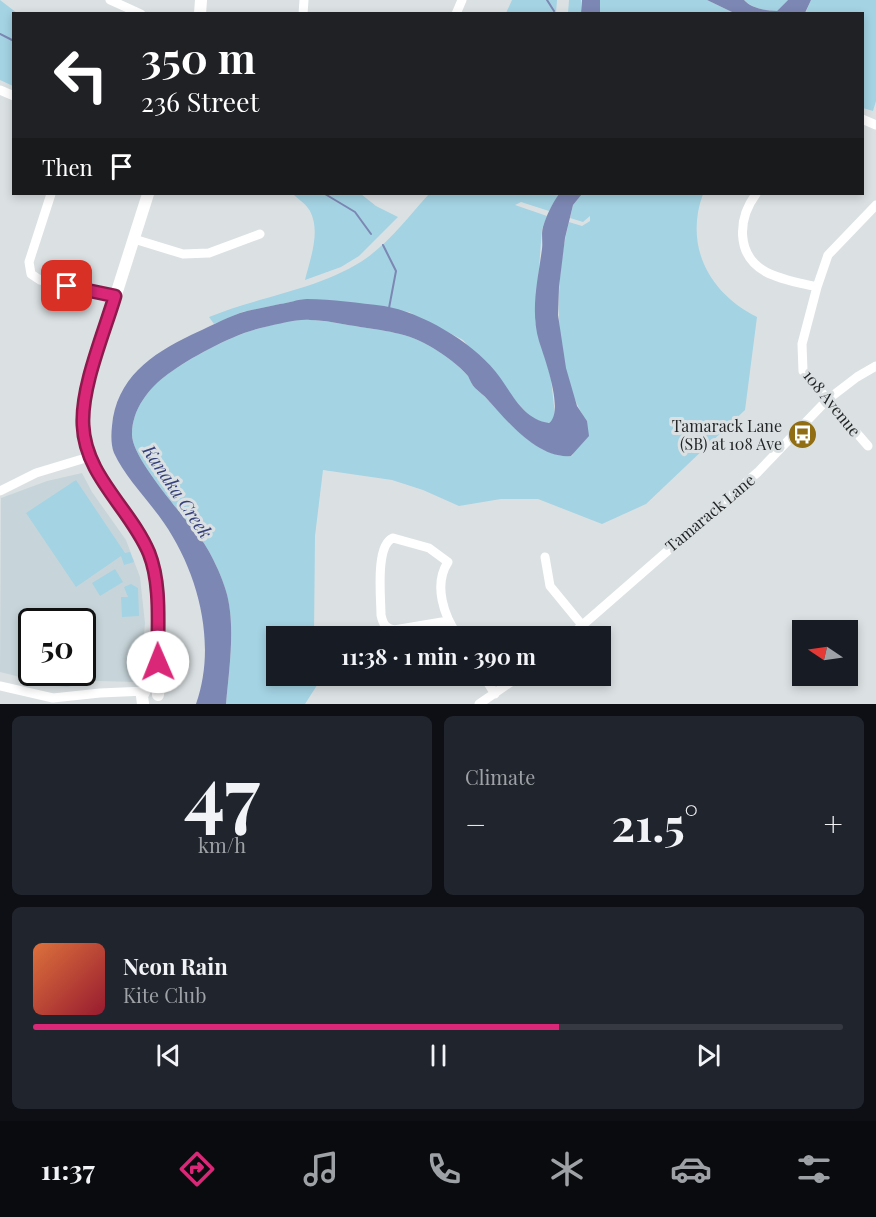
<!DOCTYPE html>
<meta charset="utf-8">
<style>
:root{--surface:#171b24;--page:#20242c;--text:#f1f3f6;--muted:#9ea1a6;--line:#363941;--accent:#db2777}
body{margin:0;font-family:"Playfair Display",serif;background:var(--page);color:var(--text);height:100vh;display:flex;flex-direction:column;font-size:22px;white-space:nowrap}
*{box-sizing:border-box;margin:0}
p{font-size:20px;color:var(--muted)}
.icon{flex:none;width:33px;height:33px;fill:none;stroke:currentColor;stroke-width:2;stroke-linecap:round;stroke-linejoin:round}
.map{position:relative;height:704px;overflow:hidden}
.drawer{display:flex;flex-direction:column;gap:12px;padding:12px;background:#0d0f14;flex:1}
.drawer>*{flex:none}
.banner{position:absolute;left:12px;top:12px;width:852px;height:183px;border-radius:0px;box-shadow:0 3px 9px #0003;background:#202124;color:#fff;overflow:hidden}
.needle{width:39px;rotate:283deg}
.buttons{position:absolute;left:792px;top:620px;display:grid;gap:12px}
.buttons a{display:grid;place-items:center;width:66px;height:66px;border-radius:0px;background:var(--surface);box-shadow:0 3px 9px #0003;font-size:30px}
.speed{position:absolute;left:18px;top:608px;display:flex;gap:12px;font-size:30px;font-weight:700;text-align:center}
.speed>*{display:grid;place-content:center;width:78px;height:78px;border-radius:50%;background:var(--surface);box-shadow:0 3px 9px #0003;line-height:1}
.speed .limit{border:3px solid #111;border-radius:9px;background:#fff;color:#111}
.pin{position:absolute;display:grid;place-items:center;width:51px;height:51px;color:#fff;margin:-26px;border-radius:12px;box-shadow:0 3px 9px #0006}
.me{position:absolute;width:66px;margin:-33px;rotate:359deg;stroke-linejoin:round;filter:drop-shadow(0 0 4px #0008)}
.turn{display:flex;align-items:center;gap:21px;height:126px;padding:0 30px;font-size:27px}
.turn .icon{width:78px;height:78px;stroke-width:2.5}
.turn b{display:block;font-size:42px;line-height:51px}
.then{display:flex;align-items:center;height:57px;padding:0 30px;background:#0003;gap:12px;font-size:22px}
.big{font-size:45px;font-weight:700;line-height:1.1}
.drawer .tile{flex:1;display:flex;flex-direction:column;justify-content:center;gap:9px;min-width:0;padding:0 21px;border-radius:9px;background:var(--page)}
.drawer .dial{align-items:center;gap:0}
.dial b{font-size:78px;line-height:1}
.song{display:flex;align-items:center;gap:18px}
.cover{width:72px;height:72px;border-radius:9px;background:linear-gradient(135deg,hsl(20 70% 55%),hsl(350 70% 35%))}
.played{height:6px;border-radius:3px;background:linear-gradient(90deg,var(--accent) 65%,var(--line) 65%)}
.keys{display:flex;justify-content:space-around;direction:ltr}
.heat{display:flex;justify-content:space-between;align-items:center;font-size:33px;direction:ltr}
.drawer .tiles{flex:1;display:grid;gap:12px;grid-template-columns:1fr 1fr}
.tile:last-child{grid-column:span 2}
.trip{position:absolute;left:266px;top:626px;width:345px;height:60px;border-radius:0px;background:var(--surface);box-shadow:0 3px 9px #0003;font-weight:700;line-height:60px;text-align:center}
.tabs{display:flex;height:96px;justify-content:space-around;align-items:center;background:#090b0e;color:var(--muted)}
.tabs .icon{width:42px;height:42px}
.tabs .current{color:var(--accent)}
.tabs b{font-size:27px;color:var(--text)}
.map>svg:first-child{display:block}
.built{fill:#c7d5da;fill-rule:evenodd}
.green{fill:#a4d3e3}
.water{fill:#7c87b3}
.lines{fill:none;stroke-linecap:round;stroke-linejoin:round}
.stream{stroke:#7c87b3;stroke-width:2}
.minor{stroke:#fff;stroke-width:9}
.major{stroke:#fff;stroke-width:12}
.route-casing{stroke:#8e194d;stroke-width:15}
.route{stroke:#db2777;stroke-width:10}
.labels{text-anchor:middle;stroke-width:6;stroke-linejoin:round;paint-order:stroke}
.street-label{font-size:16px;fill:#232526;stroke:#dbe1e3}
.poi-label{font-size:16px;fill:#232526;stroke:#dbe1e3;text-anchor:end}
.water-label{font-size:18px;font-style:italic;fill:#353f79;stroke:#dbe1e3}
</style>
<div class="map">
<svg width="876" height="704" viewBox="0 0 876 704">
<rect width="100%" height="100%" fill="#dbe1e3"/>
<path class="built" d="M 82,473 L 92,492 L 126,540 L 140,577 L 145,623 L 140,680 L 136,682 L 96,681 L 67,687 L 56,686 L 0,672 L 1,498 L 47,481 ZM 32,621 L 82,621 L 82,672 L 32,672 Z"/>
<path class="green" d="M 0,0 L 17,13 L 14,14 L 13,86 L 0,80 Z
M 512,0 L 557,0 L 556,13 L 506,13 Z
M 569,0 L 581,0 L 581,13 L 568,13 Z
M 600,0 L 707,0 L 734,13 L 600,14 Z
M 744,0 L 788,0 L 777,11 C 766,11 752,8 744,0 Z
M 811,0 L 876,0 L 876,101 L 873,111 L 863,108 L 862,14 L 805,14 Z
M 293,194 L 361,194 L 376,206 L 398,217 L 359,256 L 341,267 L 305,280 C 310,259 321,232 310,211 C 306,204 298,199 293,194 Z
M 429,194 L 559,194 L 549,211 L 521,202 L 515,205 L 547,216 L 542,229 L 535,321 L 551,379 L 555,415 L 553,420 L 548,423 L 541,422 L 529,416 L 463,340 L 409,312 L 305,299 L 242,312 L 214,324 L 209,317 C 260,296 323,289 368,257 C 392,239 410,215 429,194 Z
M 582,194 L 703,194 C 684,246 709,293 757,317 L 745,410 L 646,504 L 602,524 L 538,499 L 501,499 L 459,506 L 423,490 L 392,480 L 323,470 L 315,536 L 314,636 L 276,636 L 276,675 L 320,675 L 321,679 L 305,704 L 226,704 C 229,670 236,625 226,591 C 222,576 210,551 201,539 C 185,517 131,458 132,434 C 132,409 149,388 168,374 C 190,358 234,334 261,328 C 276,324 294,319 310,320 C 325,320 340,324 355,326 C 383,331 408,332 433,348 C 444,355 459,365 468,376 C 470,380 472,385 475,388 C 479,392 484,395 488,400 C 509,422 538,459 572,456 L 587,421 C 552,372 554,279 569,222 L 582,226 L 590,221 L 590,216 L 583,222 L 570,218 L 573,205 Z
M 76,480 L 125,553 L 130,552 L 134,562 L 124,565 L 121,556 L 76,587 L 26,513 Z
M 115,569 L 123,582 L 100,596 L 92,583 Z
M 131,584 L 138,588 L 139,616 L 122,617 L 121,597 L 128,597 L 124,587 Z"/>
<path class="water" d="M 582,0 L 600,0 L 600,13 L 581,13 Z
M 707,0 L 744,0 C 751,8 766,11 777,11 L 788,0 L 811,0 L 805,13 L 734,13 Z
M 559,194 L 582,194 L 573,205 L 565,238 L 559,287 L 558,315 L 566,368 L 577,406 L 587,421 L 589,436 L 571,456 C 538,459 508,422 488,400 C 484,395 479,392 475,388 C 472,385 470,380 468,376 C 459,365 444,355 433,348 C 408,332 383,331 355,326 C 340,324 325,320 310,320 C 296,319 280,324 265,327 C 235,333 193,356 168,374 C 149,388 132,409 132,434 C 131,458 185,517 201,539 C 210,551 222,576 226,591 C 236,624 229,670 226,704 L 196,704 C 217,645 199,574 164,523 C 149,501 125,477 114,453 C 111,445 111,435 112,426 C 116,379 151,354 191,335 C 207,328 223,319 240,313 C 253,309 267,307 280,304 C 289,303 298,299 307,299 C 332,299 359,303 384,306 C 421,312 472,342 495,371 C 511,390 521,419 549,423 C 565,412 544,357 539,341 C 530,311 538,279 542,249 C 543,242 541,234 543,227 C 547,214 552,204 559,194 Z"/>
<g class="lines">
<path class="stream" d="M 547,0 L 554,11
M 0,34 L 14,41
M 325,194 L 355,212 L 371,234
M 383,245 L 396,271 L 389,308"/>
<path class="minor" d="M 110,0 L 141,14
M 303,14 L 304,0
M 456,14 L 462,0
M 0,90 L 14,96
M 862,119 L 876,125
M 51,194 L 29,262 L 31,274 L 40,280 L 115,296
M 756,194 C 738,218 735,255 766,272 C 781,280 800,283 817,287
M 134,239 L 183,254 L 209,253 L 260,234
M 868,446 L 803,371 L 802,344 L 817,287 L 828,255 L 876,205
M 0,491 L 36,473 L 89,457
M 545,557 L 550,586 L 582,625
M 448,562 C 433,585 444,616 458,636
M 448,621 L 394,630 C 385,628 383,624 381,615 C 381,598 375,545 393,538 L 429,548 L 448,562
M 570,636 L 758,472 L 827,400 L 857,377 L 876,366
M 483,675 L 495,694
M 0,686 L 53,698 L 100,693 L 146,691
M 479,704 L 521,675"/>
<path class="major" d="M 200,14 L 201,0
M 148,194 L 92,370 L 84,405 L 82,423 L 89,457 L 100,477 L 141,538 L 149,554 L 156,587 L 157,666 L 160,674 L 158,695
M 143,704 L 142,696 L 156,670"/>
</g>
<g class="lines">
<defs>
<path id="route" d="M 67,286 L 115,296 C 104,333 81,387 83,425 C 85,476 130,508 149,553 C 162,586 157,628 158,662"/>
</defs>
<use href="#route" class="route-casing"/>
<use href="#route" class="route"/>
</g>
<defs>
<symbol id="bus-disc" viewBox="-11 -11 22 22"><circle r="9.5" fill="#916e14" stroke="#dbe1e3"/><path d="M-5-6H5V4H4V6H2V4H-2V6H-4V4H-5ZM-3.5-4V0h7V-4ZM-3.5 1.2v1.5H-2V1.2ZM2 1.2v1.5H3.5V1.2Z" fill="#fff"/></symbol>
</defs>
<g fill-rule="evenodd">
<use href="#bus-disc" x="786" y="418" width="33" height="33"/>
</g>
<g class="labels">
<g class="street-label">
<text transform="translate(832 403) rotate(51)" y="6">108 Avenue</text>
<text transform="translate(710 513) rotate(-40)" y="6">Tamarack Lane</text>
</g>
<g class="poi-label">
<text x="782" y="432">Tamarack Lane<tspan x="782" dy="18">(SB) at 108 Ave</tspan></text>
</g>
<g class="water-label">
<text transform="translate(177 492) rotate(56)" y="6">Kanaka Creek</text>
</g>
</g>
</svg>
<div class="buttons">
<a><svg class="needle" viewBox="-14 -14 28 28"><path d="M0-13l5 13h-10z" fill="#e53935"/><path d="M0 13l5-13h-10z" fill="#9ea1a6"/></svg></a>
</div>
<div class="speed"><div class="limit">50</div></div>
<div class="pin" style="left:67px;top:286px;background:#d93025"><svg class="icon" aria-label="arrive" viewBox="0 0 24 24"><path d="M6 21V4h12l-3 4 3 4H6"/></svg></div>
<svg class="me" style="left:158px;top:662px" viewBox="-20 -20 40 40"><circle r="19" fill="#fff"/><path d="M0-13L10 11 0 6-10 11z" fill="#db2777"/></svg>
<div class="trip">11:38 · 1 min · 390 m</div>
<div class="banner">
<div class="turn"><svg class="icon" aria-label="left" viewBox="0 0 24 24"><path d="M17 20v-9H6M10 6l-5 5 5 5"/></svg><div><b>350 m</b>236 Street</div></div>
<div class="then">Then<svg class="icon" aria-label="arrive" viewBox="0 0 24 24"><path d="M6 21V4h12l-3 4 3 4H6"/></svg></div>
</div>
</div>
<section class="drawer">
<div class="tiles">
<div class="tile dial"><b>47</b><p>km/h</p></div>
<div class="tile"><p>Climate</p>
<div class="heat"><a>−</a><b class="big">21.5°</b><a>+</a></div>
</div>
<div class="tile">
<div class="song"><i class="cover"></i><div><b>Neon Rain</b><p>Kite Club</p></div></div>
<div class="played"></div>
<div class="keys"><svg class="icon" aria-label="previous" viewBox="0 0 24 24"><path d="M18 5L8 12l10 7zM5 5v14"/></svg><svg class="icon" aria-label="pause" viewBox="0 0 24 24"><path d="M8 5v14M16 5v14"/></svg><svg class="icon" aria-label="next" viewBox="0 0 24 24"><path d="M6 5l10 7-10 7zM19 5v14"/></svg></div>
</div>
</div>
</section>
<nav class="tabs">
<b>11:37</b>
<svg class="icon current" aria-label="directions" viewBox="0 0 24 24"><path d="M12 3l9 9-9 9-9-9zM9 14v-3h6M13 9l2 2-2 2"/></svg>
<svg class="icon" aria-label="music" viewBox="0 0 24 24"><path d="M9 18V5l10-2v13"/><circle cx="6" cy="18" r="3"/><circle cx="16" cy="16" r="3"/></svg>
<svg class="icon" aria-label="phone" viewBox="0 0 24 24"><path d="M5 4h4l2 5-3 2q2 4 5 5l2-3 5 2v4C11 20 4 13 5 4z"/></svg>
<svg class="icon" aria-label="climate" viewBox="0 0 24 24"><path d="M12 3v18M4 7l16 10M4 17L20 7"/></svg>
<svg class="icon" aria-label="car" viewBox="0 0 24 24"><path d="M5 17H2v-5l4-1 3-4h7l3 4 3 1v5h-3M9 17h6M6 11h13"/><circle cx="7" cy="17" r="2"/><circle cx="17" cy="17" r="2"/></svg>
<svg class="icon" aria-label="filters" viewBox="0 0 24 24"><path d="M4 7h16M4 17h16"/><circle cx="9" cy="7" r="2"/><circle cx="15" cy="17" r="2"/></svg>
</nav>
